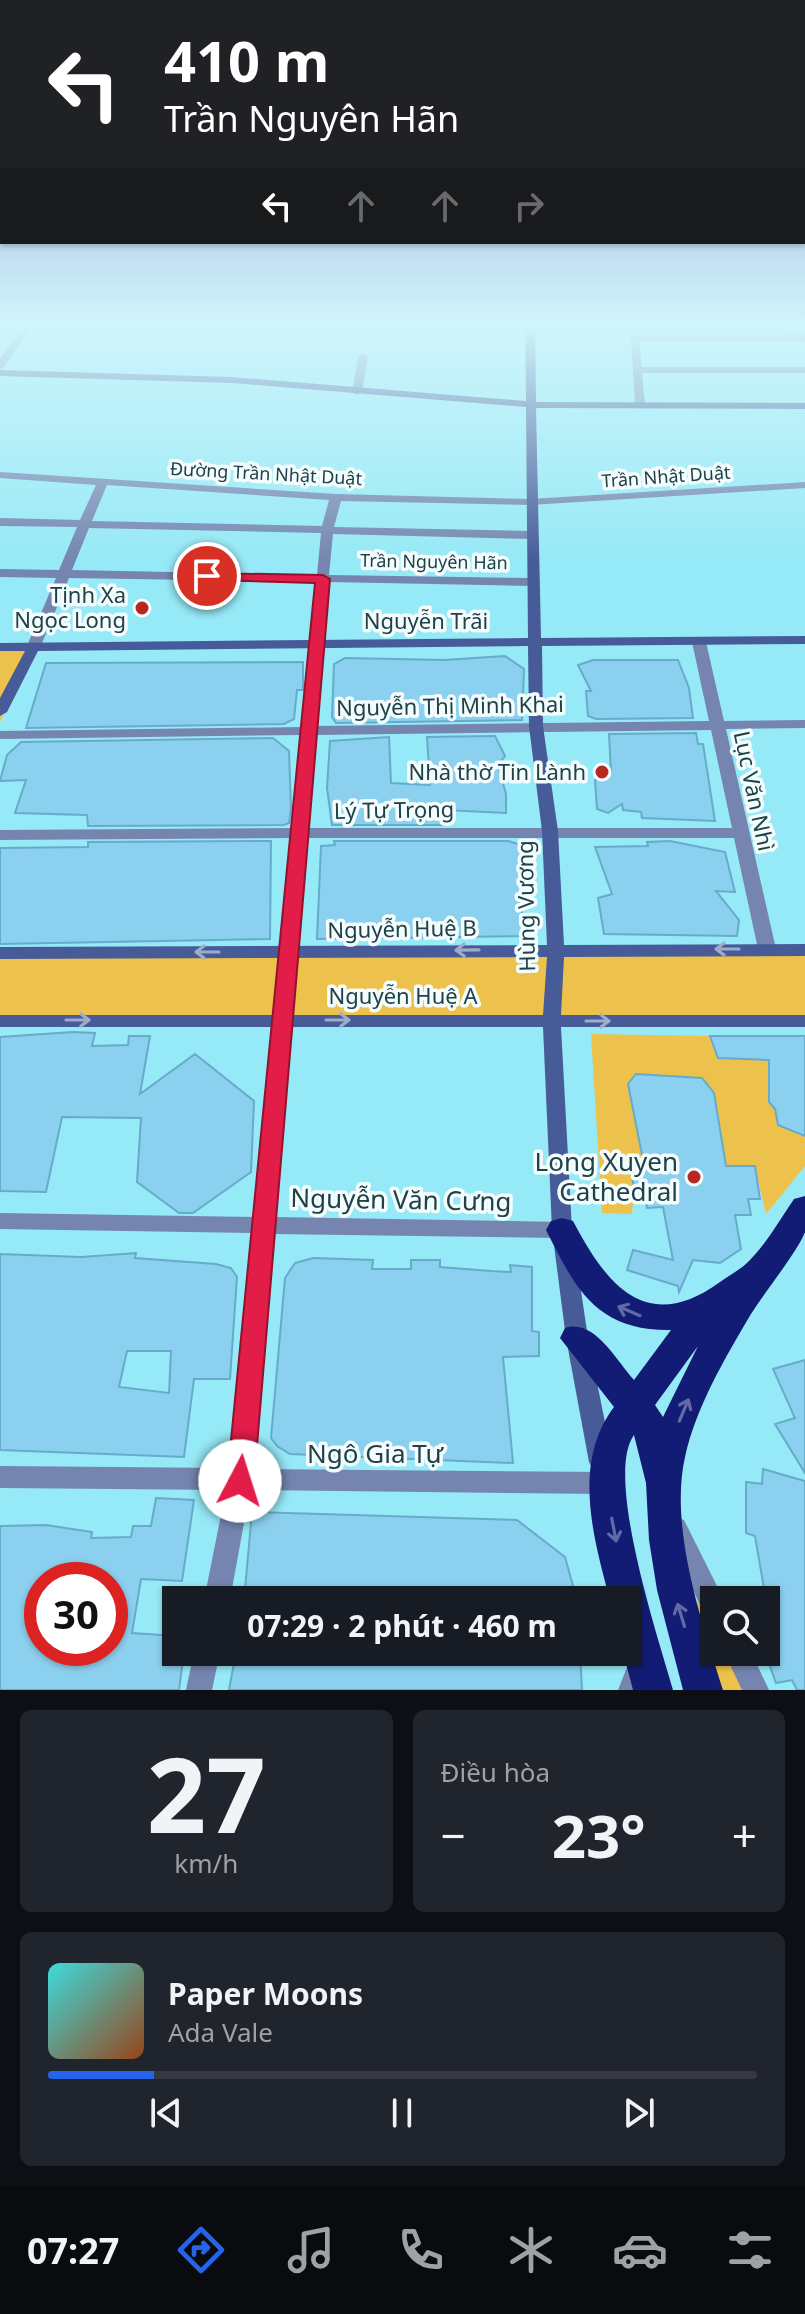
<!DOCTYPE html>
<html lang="vi">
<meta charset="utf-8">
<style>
:root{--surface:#171b24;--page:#20242c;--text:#f1f3f6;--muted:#9ea1a6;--line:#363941;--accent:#2563eb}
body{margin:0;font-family:"Noto Sans",sans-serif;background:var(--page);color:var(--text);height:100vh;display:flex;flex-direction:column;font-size:30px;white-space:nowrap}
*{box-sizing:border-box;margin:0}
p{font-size:26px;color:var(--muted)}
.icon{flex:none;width:44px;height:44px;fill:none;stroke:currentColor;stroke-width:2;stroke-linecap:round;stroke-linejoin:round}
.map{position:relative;height:1690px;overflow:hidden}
.drawer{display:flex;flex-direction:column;gap:20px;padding:20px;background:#0d0f14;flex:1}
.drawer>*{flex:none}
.hud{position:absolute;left:0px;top:0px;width:806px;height:244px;box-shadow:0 2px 6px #0004;background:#202124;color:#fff;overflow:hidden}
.buttons{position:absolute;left:700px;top:1586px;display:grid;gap:16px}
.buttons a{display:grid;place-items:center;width:80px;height:80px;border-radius:0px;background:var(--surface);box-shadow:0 2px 6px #0004;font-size:40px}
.speed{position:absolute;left:24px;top:1562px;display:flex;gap:16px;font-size:40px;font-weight:700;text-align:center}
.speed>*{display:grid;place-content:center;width:104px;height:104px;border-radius:50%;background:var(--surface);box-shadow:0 2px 6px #0004;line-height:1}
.speed .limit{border:12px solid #d22;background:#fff;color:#111}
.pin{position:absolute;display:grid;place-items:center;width:68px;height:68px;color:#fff;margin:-34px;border:4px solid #fff;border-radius:50%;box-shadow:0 2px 8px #0007}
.me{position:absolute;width:88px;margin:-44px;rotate:5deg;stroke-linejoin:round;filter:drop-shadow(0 0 6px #0008)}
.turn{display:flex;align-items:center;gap:28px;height:168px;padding:0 32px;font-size:36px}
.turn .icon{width:104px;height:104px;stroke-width:2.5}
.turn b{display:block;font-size:56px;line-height:68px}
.lanes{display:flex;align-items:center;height:76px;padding:0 32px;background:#0003;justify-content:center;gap:40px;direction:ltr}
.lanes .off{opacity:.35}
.big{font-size:60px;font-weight:700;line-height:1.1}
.drawer .widget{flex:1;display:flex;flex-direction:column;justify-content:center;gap:12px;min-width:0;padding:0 28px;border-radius:12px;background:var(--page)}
.drawer .dial{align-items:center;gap:0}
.dial b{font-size:104px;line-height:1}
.song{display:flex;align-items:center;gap:24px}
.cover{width:96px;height:96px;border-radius:12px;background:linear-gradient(135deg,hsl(180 70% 55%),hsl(20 70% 35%))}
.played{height:8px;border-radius:4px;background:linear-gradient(90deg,var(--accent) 15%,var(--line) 15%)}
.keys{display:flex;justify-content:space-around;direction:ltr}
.heat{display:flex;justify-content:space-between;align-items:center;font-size:44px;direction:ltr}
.drawer .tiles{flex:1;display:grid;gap:20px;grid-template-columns:1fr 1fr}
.widget:last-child{grid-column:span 2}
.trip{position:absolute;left:162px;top:1586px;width:480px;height:80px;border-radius:0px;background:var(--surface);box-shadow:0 2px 6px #0004;font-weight:700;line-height:80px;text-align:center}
.tab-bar{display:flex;height:128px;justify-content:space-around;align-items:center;background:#090b0e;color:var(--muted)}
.tab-bar .icon{width:56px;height:56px}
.tab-bar .selected{color:var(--accent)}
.tab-bar b{font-size:36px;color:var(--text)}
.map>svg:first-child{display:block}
.green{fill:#edc24c}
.building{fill:#8bd0ef;stroke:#67abca;stroke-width:2;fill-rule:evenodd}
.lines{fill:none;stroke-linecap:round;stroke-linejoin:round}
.street{fill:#7585af;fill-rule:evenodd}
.secondary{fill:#475b98;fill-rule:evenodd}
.highway{fill:#121c75;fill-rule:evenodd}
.oneway{stroke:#9eacca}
.oneway2{stroke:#616aa5}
.route{fill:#e11d48;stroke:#92132f;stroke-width:2}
.poi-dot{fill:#b72920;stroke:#f4fcfd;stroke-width:3}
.labels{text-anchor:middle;stroke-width:7;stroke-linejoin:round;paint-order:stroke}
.far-street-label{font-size:18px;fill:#1f4247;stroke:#f4fcfd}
.poi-label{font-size:22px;fill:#1f4247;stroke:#f4fcfd;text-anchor:end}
.street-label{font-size:22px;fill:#1f4247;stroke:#f4fcfd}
.near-poi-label{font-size:26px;fill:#1f4247;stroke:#f4fcfd;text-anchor:end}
.near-street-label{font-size:26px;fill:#1f4247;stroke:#f4fcfd}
</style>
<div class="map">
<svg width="805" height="1690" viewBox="0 0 805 1690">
<rect width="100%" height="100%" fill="#96e9f6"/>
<path class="green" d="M 0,647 L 33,648 L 0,722 Z
M 805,950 L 805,1021 L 0,1021 L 0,956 Z
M 591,1034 L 710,1036 L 718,1058 L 769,1060 L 769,1102 L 775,1109 L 778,1125 L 805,1136 L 805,1166 L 766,1214 L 755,1167 L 726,1166 L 714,1093 L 702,1078 L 636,1074 L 629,1084 L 643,1160 L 629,1161 L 634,1188 L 632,1214 L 602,1213 Z
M 701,1601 L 714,1628 L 714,1652 L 726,1652 L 744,1690 L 711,1690 L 695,1605 Z"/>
<path class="building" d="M 505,656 L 524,669 L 522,720 L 336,723 L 332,717 L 334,664 L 345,658 L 444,660 Z
M 593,660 L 678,660 L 689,688 L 693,718 L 596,719 L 588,716 L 586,691 L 591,691 L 578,665 Z
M 303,662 L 303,690 L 297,690 L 294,719 L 284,724 L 26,728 L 46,663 Z
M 696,733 L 698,744 L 703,744 L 715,821 L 642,818 L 641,812 L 623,810 L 622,804 L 608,813 L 597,809 L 595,780 L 611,772 L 609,734 Z
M 495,736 L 505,756 L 498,765 L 506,794 L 506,813 L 445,810 L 445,825 L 332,825 L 327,788 L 330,741 L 389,737 L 391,783 L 430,785 L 427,737 Z
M 273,738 L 289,751 L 291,808 L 289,823 L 284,825 L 88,826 L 87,815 L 15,813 L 26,780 L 0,781 L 7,755 L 21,742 Z
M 271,841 L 270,939 L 0,944 L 0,848 L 88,847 L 88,842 Z
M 334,841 L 508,841 L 526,846 L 529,887 L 519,894 L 526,936 L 317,939 L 321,846 L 335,845 Z
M 670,841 L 725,852 L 735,892 L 716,891 L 739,920 L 737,936 L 604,934 L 598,898 L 612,894 L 595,847 L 648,846 L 647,842 Z
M 73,1032 L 95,1033 L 92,1046 L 128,1045 L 129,1036 L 150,1036 L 140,1094 L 195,1054 L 254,1101 L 251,1172 L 193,1213 L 179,1213 L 137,1182 L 141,1118 L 62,1117 L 46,1192 L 0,1191 L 0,1037 Z
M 710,1036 L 805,1036 L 805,1136 L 778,1125 L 775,1109 L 769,1102 L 769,1060 L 718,1058 Z
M 636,1074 L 702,1078 L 714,1093 L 726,1166 L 755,1166 L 760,1199 L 748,1199 L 751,1215 L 735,1215 L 741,1249 L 720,1263 L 693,1260 L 679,1292 L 678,1286 L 627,1270 L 633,1250 L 673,1260 L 663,1207 L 647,1208 L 644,1188 L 634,1188 L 629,1160 L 643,1160 L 628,1084 Z
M 136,1253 L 135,1258 L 216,1264 L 231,1268 L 237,1277 L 230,1379 L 194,1379 L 184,1457 L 0,1450 L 0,1254 L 81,1257 ZM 127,1351 L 171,1351 L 169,1393 L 119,1387 Z
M 313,1258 L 373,1260 L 372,1269 L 411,1269 L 411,1260 L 440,1260 L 440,1267 L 491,1271 L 511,1272 L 510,1265 L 532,1267 L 532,1331 L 539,1332 L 539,1356 L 503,1357 L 513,1463 L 290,1454 L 277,1446 L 271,1438 L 285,1278 L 295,1263 Z
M 805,1360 L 805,1473 L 775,1424 L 795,1418 L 773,1369 Z
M 763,1469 L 805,1481 L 805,1690 L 797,1690 L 792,1680 L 776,1683 L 766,1655 L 766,1600 L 755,1536 L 746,1533 L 746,1482 L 762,1484 Z
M 156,1498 L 194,1500 L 182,1581 L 141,1579 L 132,1633 L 176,1636 L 176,1652 L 184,1652 L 179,1690 L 0,1690 L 0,1526 L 46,1525 L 92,1532 L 91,1538 L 131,1537 L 133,1526 L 151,1526 ZM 42,1580 L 110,1580 L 110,1648 L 42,1648 Z
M 252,1512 L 517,1520 L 565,1557 L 577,1600 L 244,1600 Z
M 236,1652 L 580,1652 L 582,1690 L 229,1690 Z"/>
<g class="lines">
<path class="street" d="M 25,324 L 34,324 L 3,368 L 0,369 L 0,359 Z
M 805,335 L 805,341 L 639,341 L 642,367 L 805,367 L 805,373 L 642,373 L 645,405 L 640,408 L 635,405 L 631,336 Z
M 363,354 L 368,357 L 362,392 L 357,395 L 352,392 L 358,357 Z
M 0,472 L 336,494 L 530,499 L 805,482 L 805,488 L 530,505 L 341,501 L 334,527 L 531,531 L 537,535 L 531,539 L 333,534 L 329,575 L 532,578 L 538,582 L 532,586 L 329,582 L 316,726 L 709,721 L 692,642 L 699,638 L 706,642 L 724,721 L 805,720 L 805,728 L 726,729 L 776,949 L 767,955 L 758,949 L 734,838 L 307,838 L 275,1217 L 562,1222 L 569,1224 L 572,1230 L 569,1236 L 562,1238 L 273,1234 L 253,1469 L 605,1472 L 614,1475 L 617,1483 L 614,1491 L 605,1494 L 250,1490 L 230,1600 L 204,1600 L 226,1490 L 0,1488 L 0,1466 L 229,1468 L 252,1233 L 0,1229 L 0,1213 L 254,1217 L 291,838 L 0,840 L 0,830 L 292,828 L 301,735 L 0,739 L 0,731 L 302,727 L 316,582 L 69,578 L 40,648 L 33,652 L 28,651 L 26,648 L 56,578 L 0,577 L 0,569 L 59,570 L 77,527 L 0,526 L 0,518 L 80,520 L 96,485 L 0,478 ZM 107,485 L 329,500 L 322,526 L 92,521 ZM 89,528 L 321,533 L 317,575 L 72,570 ZM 711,730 L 732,828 L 308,828 L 316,735 Z
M 675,1516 L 684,1520 L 724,1600 L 714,1600 L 714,1618 L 705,1615 L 663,1528 L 666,1520 Z
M 194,1652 L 220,1652 L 212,1690 L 186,1690 Z
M 724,1652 L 751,1652 L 769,1690 L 742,1690 Z
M 640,1653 L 649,1657 L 653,1666 L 644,1690 L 618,1690 L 631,1657 Z"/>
<path class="secondary" d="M 525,324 L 535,324 L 536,402 L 805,403 L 805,409 L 536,408 L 541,638 L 805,636 L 805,644 L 542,646 L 543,726 L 558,831 L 564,945 L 805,944 L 805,956 L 564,957 L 561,1015 L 805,1015 L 805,1027 L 561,1027 L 572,1230 L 588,1338 L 613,1462 L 609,1470 L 601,1473 L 593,1470 L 589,1462 L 566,1338 L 552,1230 L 543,1027 L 0,1027 L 0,1015 L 543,1015 L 547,957 L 0,959 L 0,947 L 547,945 L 542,831 L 529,726 L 528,646 L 38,651 L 7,712 L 0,716 L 0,698 L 25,651 L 0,651 L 0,643 L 528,638 L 526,407 L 232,383 L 0,376 L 0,370 L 232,377 L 526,401 Z"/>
<path class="highway" d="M 805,1196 C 805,1206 805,1223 805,1232 C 798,1251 764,1293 751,1314 C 725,1358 696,1407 685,1457 C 669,1528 702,1623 723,1690 L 683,1690 L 657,1590 L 649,1540 L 646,1483 L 634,1435 C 604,1476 659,1640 673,1690 L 633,1690 L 623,1652 L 628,1652 L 628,1600 L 610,1600 C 593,1537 572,1463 614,1407 L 560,1338 L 565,1328 C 594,1318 616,1360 634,1380 L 671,1330 C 597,1331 576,1290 546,1230 L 551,1221 L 562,1218 L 573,1221 C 607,1286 647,1335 720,1282 C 730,1275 743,1268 750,1260 C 767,1243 780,1219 794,1199 ZM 698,1346 L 663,1417 L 655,1405 Z"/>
</g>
<defs><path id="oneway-shaft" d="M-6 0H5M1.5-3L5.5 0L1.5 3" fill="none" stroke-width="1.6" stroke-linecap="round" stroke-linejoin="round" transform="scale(2)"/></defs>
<g class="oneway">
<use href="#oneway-shaft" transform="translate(727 949) rotate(-180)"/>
<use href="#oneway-shaft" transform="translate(467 950) rotate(179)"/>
<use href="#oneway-shaft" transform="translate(207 952) rotate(180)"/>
<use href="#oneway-shaft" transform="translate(78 1020)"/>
<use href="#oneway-shaft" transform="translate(338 1020)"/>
<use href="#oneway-shaft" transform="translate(598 1021)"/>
</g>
<g class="oneway2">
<use href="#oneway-shaft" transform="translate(629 1311) rotate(-157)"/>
<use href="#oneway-shaft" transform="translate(684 1410) rotate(-67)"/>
<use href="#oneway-shaft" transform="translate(614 1530) rotate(79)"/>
<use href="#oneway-shaft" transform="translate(681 1615) rotate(-107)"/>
</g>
<linearGradient id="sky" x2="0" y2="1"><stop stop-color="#8f8fce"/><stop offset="0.58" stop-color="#d0f5fb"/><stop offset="1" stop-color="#d0f5fb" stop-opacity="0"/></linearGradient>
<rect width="805" height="561" fill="url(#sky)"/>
<path class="route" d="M 202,573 L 323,575 L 330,579 L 254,1481 L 250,1490 L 240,1493 L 231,1490 L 227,1481 L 315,583 L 207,580 L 200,576 Z"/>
<g class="poi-dot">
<circle cx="142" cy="608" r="8"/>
<circle cx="602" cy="772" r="8"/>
<circle cx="694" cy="1177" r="8"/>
</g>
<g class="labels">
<g class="far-street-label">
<text transform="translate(266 474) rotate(3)" y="6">Đường Trần Nhật Duật</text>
<text transform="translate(666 477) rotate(-4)" y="6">Trần Nhật Duật</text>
<text transform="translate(434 562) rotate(1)" y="6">Trần Nguyên Hãn</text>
</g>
<g class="poi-label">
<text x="126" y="603">Tịnh Xa<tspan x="126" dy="25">Ngọc Long</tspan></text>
<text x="586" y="780">Nhà thờ Tin Lành</text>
</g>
<g class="street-label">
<text x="426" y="629">Nguyễn Trãi</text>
<text transform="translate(450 706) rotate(-1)" y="8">Nguyễn Thị Minh Khai</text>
<text transform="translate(754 791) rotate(78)" y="8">Lục Văn Nhì</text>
<text transform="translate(394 810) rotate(-1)" y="8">Lý Tự Trọng</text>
<text transform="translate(526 906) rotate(-91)" y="8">Hùng Vương</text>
<text transform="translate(402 929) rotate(-1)" y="8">Nguyễn Huệ B</text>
<text x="403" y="1004">Nguyễn Huệ A</text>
</g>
<g class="near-poi-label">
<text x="678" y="1171">Long Xuyen<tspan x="678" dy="30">Cathedral</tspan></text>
</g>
<g class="near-street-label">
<text transform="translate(401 1200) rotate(1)" y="9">Nguyễn Văn Cưng</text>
<text x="375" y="1463">Ngô Gia Tự</text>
</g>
</g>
</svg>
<div class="buttons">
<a><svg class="icon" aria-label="search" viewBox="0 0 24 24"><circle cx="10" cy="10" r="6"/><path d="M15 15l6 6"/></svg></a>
</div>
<div class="speed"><div class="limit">30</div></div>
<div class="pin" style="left:207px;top:576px;background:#d93025"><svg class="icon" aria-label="arrive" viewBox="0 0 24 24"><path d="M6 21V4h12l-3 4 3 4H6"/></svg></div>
<svg class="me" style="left:240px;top:1481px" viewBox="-20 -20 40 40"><circle r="19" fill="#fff"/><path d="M0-13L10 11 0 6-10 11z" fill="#e11d48"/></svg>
<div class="trip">07:29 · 2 phút · 460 m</div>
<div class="hud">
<div class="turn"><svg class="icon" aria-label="left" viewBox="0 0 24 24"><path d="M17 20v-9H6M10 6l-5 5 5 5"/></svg><div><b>410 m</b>Trần Nguyên Hãn</div></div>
<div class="lanes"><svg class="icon" aria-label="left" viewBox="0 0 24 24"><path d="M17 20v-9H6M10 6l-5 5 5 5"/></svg><svg class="icon off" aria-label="ahead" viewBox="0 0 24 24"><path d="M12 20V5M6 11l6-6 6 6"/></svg><svg class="icon off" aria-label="ahead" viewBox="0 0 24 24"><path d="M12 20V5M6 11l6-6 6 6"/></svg><svg class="icon off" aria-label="right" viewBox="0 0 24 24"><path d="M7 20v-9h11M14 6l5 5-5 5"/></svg></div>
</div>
</div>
<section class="drawer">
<div class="tiles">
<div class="widget dial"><b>27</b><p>km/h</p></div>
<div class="widget"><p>Điều hòa</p>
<div class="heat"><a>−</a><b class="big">23°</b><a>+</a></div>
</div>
<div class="widget">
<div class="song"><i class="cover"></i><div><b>Paper Moons</b><p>Ada Vale</p></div></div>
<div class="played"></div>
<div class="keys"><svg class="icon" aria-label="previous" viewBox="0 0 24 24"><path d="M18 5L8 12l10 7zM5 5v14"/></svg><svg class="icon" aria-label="pause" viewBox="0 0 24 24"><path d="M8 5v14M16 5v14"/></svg><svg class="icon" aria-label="next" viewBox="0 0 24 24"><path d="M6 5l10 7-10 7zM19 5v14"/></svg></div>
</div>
</div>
</section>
<nav class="tab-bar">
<b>07:27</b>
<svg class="icon selected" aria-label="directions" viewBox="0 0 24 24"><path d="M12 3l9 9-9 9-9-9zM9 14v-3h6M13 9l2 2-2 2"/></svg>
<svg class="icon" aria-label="music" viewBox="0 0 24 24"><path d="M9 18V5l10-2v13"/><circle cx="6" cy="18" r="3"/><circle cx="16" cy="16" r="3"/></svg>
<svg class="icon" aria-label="phone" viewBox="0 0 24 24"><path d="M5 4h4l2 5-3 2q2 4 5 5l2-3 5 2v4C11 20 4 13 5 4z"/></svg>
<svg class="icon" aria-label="climate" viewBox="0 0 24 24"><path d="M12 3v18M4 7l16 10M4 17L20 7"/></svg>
<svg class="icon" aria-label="car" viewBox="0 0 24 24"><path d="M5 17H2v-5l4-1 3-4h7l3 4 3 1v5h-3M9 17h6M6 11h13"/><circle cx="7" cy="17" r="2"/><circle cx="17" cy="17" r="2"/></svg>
<svg class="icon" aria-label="filters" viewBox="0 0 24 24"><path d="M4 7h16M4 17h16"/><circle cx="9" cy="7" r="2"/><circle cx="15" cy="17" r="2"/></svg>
</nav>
